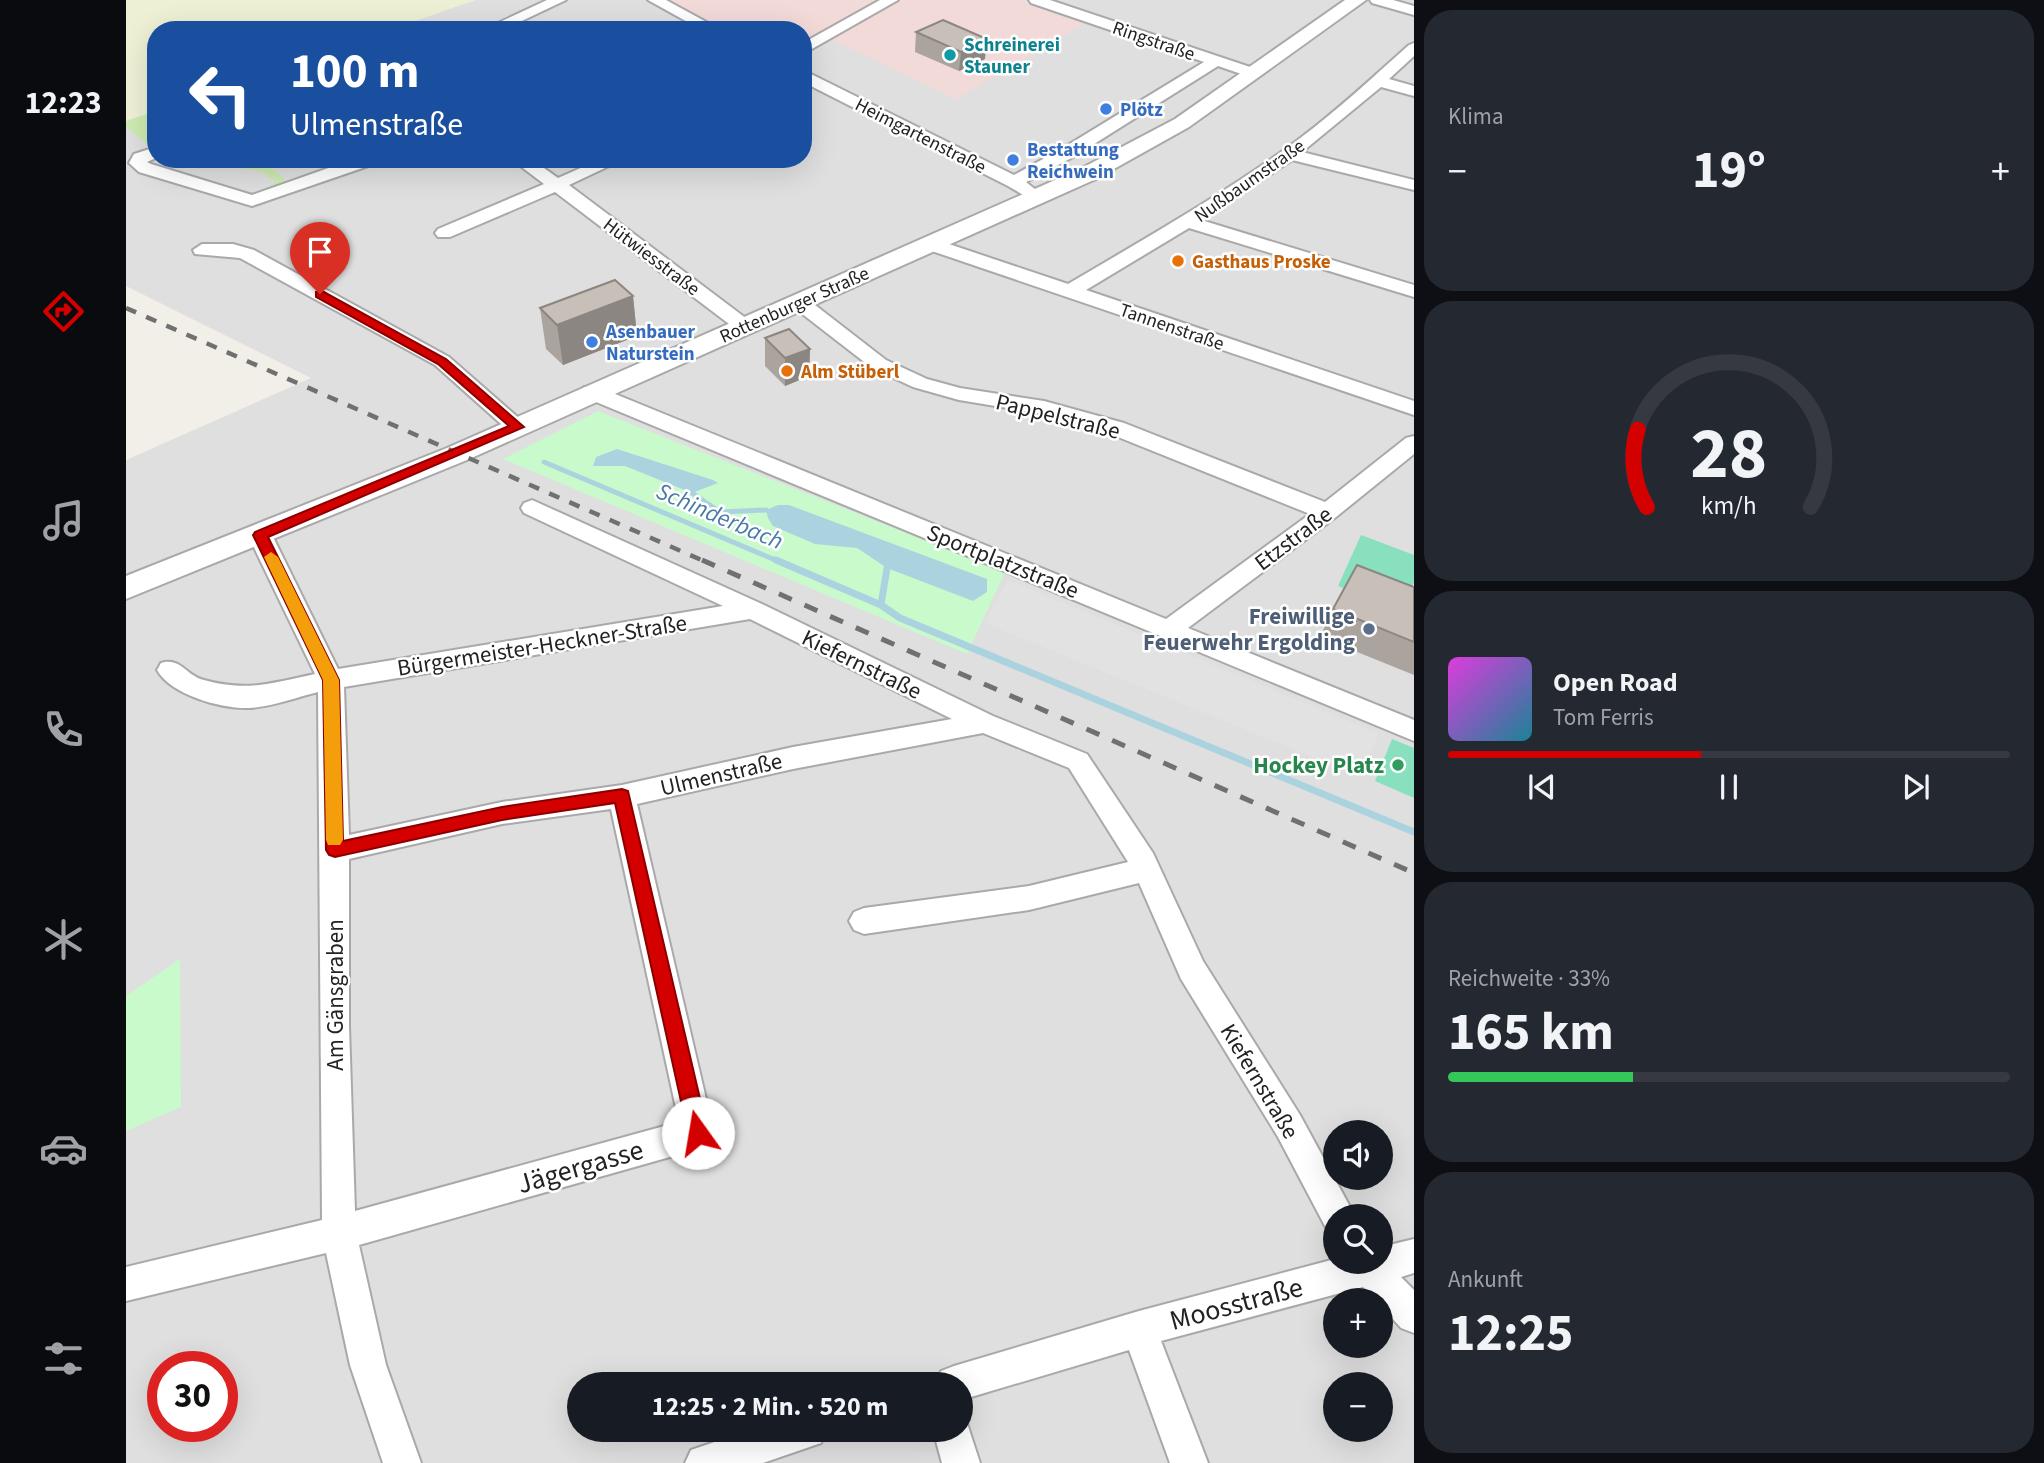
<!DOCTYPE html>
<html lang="de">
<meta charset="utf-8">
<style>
:root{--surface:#171b24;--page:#242831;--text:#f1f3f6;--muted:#9ea1a6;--line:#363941;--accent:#d40000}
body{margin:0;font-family:"Source Sans 3",sans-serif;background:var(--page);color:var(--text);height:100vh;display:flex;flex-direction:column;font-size:26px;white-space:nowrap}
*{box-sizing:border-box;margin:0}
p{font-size:23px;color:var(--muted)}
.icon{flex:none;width:38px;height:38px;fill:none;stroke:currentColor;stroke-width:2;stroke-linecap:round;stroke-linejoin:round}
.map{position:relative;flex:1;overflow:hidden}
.side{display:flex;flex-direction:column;gap:10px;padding:10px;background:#0d0f14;width:630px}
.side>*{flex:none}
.banner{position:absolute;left:21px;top:21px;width:665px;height:147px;border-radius:28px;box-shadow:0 7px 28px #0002;background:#1a4fa0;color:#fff;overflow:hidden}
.tools{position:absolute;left:1197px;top:1120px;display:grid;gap:14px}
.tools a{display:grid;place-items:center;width:70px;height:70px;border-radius:50%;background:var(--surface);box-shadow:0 7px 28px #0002;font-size:35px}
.speed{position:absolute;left:21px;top:1351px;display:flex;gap:14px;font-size:35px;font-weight:700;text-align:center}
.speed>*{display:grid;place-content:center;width:91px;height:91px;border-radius:50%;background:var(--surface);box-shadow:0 7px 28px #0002;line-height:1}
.speed .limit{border:10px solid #d22;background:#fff;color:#111}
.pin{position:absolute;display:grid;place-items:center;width:60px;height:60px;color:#fff;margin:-72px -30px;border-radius:50% 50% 50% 0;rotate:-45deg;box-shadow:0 0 7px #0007}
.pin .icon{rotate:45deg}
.me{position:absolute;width:77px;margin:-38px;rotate:347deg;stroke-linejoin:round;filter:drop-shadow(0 0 5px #0008)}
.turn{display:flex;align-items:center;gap:24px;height:147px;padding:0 28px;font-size:32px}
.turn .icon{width:91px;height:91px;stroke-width:2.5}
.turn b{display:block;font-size:49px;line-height:60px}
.big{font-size:52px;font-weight:700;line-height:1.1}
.side .widget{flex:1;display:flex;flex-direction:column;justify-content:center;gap:10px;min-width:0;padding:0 24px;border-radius:28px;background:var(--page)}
.side .dial{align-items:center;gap:0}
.dial svg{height:182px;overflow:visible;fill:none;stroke:var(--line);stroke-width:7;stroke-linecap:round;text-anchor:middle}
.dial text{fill:var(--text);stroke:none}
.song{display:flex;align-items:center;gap:21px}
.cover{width:84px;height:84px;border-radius:10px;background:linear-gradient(135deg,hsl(300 70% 55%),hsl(190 70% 35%))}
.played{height:7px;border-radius:4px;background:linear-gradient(90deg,var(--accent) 45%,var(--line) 45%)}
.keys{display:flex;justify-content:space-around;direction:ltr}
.heat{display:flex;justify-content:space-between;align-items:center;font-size:38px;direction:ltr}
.charge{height:10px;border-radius:5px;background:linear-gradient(90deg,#34c759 33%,var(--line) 0)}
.trip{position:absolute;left:441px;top:1372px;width:406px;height:70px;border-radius:35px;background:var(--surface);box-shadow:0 7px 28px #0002;font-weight:700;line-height:70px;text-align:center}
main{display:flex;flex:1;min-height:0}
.dock{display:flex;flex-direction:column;width:126px;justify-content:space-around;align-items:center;background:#090b0e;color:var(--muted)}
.dock .icon{width:49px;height:49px}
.dock .on{color:var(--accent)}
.dock b{font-size:32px;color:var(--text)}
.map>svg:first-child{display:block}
.residential{fill:#e0dfdf;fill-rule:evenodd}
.commercial{fill:#f2dad9}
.farmland{fill:#eef0d5}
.grass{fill:#cdebb0}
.park{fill:#c8facc}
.pitch{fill:#88e0be}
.parking{fill:#e2e2e2}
.water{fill:#aad3df}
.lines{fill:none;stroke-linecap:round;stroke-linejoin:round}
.stream-far1{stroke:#aad3df;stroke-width:5}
.stream{stroke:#aad3df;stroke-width:7}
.minor-casing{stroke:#a9a9a9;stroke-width:4}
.tertiary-casing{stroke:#a9a9a9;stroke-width:4}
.minor{fill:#fff;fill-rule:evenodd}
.tertiary{fill:#fff;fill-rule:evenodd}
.rail-far1{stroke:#707070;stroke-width:4.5;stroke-dasharray:11 11;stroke-linecap:butt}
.rail{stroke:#707070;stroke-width:5;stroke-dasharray:14 14;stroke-linecap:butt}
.wall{fill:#aba49e}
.shaded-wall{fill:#8b8681}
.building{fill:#c7bfb8;stroke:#8b8681;stroke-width:2}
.route{fill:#d40000;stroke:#8a0000;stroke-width:2}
.slow{fill:#f59e0b}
.culture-dot{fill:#0f9aa8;stroke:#fff;stroke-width:2.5}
.shop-dot{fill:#3f7fe0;stroke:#fff;stroke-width:2.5}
.food-dot{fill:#e8710a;stroke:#fff;stroke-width:2.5}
.service-dot{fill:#5c6f8a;stroke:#fff;stroke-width:2.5}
.leisure-dot{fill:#2e9e5b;stroke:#fff;stroke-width:2.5}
.labels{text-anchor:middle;stroke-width:5;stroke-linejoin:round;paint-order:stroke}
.far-street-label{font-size:19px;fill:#222;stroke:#fff}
.far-culture-label{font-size:19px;font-weight:bold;fill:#0d838f;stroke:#fff;text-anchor:start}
.far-shop-label{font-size:19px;font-weight:bold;fill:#366cbe;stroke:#fff;text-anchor:start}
.far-food-label{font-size:19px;font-weight:bold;fill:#c56008;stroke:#fff;text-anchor:start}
.street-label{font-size:23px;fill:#222;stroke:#fff}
.service-label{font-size:23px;font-weight:bold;fill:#4e5e75;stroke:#fff;text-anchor:end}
.leisure-label{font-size:23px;font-weight:bold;fill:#27864d;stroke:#fff;text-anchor:end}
.water-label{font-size:24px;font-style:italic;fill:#4a7aab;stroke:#fff}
.near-street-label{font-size:28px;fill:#222;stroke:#fff}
</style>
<main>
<nav class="dock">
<b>12:23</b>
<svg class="icon on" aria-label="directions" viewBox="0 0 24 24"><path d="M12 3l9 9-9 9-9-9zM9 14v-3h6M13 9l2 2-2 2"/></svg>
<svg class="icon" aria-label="music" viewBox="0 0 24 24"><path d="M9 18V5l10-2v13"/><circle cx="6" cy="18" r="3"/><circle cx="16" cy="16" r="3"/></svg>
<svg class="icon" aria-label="phone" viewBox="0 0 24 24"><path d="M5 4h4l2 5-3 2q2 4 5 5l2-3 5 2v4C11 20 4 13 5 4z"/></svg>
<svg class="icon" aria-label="climate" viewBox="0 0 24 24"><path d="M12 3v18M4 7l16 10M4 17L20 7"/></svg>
<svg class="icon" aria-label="car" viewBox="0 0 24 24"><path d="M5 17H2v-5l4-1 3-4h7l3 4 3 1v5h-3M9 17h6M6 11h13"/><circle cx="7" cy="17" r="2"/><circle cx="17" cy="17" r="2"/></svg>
<svg class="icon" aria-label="filters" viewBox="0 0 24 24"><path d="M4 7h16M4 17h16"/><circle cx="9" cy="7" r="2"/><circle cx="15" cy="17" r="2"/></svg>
</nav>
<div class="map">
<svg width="1288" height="1463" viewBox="0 0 1288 1463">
<rect width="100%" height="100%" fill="#f2efe9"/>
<path class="residential" d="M 349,0 L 534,0 L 594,30 L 263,30 Z
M 894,0 L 1288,0 L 1288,1463 L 0,1463 L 0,460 L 185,378 L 0,286 L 0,121 L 30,111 L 30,159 L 677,159 L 677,46 L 700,37 L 960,21 ZM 1209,1132 L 1255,1132 L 1255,1178 L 1209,1178 ZM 1209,1216 L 1255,1216 L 1255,1262 L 1209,1262 ZM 1209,1300 L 1255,1300 L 1255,1346 L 1209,1346 ZM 37,1367 L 96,1367 L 96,1426 L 37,1426 ZM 453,1384 L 835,1384 L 835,1430 L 453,1430 ZM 1209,1384 L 1255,1384 L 1255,1430 L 1209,1430 Z"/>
<path class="commercial" d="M 534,0 L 894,0 L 961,22 L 830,99 L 700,37 L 677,46 L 677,30 L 594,30 Z"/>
<path class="farmland" d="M 0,0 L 349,0 L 263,30 L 30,30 L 30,111 L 0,121 Z"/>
<path class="grass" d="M 30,111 L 30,140 L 20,143 L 0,127 L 0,121 Z
M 83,159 L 126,159 L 123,162 L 148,169 L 162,183 L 145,190 L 140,188 L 152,181 L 140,177 L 142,174 C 123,168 107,168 87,164 L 89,161 Z"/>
<path class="park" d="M 472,411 L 879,572 L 841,654 L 377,459 Z
M 54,959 L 55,1107 L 0,1131 L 0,996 Z"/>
<path class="pitch" d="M 1235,535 L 1288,555 L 1288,582 L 1276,610 L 1212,586 Z
M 1266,739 L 1288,748 L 1288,798 L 1249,781 Z"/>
<path class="parking" d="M 882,580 L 1253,734 L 1233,776 L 859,623 Z"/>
<path class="water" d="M 491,449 L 587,480 L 592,483 L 566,493 L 499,466 L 467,466 L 470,457 Z
M 652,505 L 663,505 L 861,579 L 861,592 L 847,601 L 761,568 L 731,548 L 689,544 L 647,526 L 642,518 L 640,510 Z"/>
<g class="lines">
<path class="stream-far1" d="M 418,462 L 654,562
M 566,493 L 594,512 L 640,510"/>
<path class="stream" d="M 650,560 L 755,605
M 761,568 L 755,605 L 774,618 L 1288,832"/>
<defs>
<path id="minor" d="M 421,0 L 440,0 L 377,30 L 357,30 Z
M 522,0 L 540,0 L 595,30 L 576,30 Z
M 754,0 L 772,0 L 677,54 L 677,43 Z
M 903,0 L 924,0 L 1133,70 L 1135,73 L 1127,78 L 1092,66 L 949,156 L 900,182 L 920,198 L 911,203 L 882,186 L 677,82 L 677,71 L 683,73 L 888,175 L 937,148 L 1078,62 L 905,3 Z
M 1244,0 L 1267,0 L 1288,6 L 1288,15 L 1246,3 Z
M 1288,43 L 1288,56 L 1263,79 L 1288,86 L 1288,96 L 1255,87 L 1176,152 L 1288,180 L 1288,190 L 1166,160 L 1075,220 L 1288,285 L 1288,297 L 1063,228 L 960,290 L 1288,401 L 1288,415 L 797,248 L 795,244 L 804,238 L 811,240 L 942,284 C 1020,238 1100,193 1173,139 C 1212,110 1247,77 1283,45 Z
M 30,147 L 30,158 L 21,162 L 25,164 L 126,195 L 228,159 L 253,159 L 251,163 L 126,206 L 13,172 L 3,163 L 8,154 Z
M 385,159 L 405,159 L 432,178 L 475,159 L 498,159 L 443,185 L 625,322 L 628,326 L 625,330 L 611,330 L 429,192 L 324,237 L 312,237 L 309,233 L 312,229 L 418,184 Z
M 76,244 L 107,244 L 128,250 L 323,357 L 403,427 L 400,432 L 384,432 L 309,365 L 114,258 L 69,254 L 67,250 Z
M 673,296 L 680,298 L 760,360 L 801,379 L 834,388 L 918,401 L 998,423 L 1199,502 L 1280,438 L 1288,436 L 1288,454 L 1210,517 L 1062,628 L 1288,720 L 1288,741 L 458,397 L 455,392 L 458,387 L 472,387 L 1040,619 L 1184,514 L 982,433 L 917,414 L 833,400 L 787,387 L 746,368 L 666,306 L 663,302 Z
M 406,500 L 636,604 L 867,716 L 961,754 L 1027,853 L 1077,961 L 1174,1115 L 1229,1216 L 1209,1216 L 1209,1232 L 1200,1228 L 1152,1137 L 1055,979 L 1013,883 L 903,910 L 738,934 L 728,930 L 723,921 L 728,912 L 738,908 L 903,886 L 1002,862 L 943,768 L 857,733 L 667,769 L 511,804 L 588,1133 L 584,1144 L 572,1149 L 233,1245 L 260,1365 L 295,1463 L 257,1463 L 224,1365 L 200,1253 L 0,1301 L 0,1267 L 196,1220 L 192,692 C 171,697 146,707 123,708 C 96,709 45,695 31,670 L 35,663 C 55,657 60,676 78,680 C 122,692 146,683 189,674 L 122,535 L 126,529 L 134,527 L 142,529 L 146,535 L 212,669 L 597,606 L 398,513 L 395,508 L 398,503 ZM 624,619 L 826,719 L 667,747 L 496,785 L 376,802 L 223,835 L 218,687 ZM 485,809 L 553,1122 L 229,1211 L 223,1026 L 223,859 L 376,824 Z
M 1288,1239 L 1288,1273 L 1275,1277 L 1288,1290 L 1288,1333 L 1275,1328 L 1255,1306 L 1255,1300 L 1249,1300 L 1237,1287 L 1035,1341 L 1082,1463 L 1044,1463 L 1003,1350 L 835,1400 L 835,1384 L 810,1384 L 815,1371 L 828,1366 L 1013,1311 L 1209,1259 L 1209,1262 L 1255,1262 L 1255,1247 Z
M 835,1415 L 839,1417 L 854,1463 L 816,1463 L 807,1430 L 835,1430 Z
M 624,1430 L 701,1430 L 695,1443 L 637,1463 L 559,1463 L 565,1450 Z"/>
<path id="tertiary" d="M 1219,0 L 1240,0 L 1063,127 L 970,179 L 341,460 L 0,599 L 0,576 L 321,448 L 954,169 L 1049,119 Z"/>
</defs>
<use href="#minor" class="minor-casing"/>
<use href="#tertiary" class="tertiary-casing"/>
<use href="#minor" class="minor"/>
<use href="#tertiary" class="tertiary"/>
<path class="rail-far1" d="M 0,308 L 580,562"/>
<path class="rail" d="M 576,560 L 1288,873"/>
</g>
<path class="wall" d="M 790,32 L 859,59 L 833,71 L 789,52 Z
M 507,296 L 511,336 L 437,365 L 420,349 L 414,308 Z
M 639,338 L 684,349 L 683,376 L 659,386 L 639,366 Z
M 1288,587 L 1288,675 L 1194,637 L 1207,609 Z"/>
<path class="shaded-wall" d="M 861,39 L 859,59 L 833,71 L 835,52 Z
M 507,296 L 511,336 L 437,365 L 431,325 Z
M 684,349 L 683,376 L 659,386 L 659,358 Z"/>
<path class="building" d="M 817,20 L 861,39 L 835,52 L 790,32 Z
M 489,280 L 507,296 L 431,325 L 414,308 Z
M 663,329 L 684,349 L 659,358 L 639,338 Z
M 1231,565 L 1288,587 L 1288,642 L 1207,609 Z"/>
<path class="route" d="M 190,292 L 198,292 L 320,359 L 398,427 L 142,537 L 213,680 L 217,841 L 376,807 L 496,789 L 502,791 L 582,1133 L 579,1140 L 572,1142 L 565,1140 L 562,1133 L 489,803 L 376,820 L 209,857 L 203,855 L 200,850 L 197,680 L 127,535 L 129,532 L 383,426 L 312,364 L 190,297 Z"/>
<path class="slow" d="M 145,552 L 152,557 L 213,680 L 217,840 L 214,845 L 202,845 L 200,840 L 197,680 L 138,557 Z"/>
<circle class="culture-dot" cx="824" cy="55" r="7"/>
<g class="shop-dot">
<circle cx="980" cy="109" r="7"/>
<circle cx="887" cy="160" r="7"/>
<circle cx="466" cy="342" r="7"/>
</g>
<g class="food-dot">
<circle cx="1052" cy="261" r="7"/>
<circle cx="661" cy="371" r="7"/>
</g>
<circle class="service-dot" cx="1243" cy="629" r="7"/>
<circle class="leisure-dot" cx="1272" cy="765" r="7"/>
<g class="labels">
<g class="far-street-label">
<text transform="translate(1028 40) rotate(19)" y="7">Ringstraße</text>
<text transform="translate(795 135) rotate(27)" y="7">Heimgartenstraße</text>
<text transform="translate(1123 180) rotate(-35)" y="7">Nußbaumstraße</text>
<text transform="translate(526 256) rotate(37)" y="7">Hütwiesstraße</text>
<text transform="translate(668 304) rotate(-24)" y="7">Rottenburger Straße</text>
<text transform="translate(1046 326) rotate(19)" y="7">Tannenstraße</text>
</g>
<g class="far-culture-label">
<text x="838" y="51">Schreinerei<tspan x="838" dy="22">Stauner</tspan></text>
</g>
<g class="far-shop-label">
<text x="994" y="116">Plötz</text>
<text x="901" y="156">Bestattung<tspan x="901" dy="22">Reichwein</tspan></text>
<text x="480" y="338">Asenbauer<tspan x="480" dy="22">Naturstein</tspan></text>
</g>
<g class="far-food-label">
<text x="1066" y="268">Gasthaus Proske</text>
<text x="675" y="378">Alm Stüberl</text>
</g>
<g class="street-label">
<text transform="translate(932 416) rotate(14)" y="8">Pappelstraße</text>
<text transform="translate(1167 538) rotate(-37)" y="8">Etzstraße</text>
<text transform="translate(877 561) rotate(22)" y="8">Sportplatzstraße</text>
<text transform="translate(416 645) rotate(-9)" y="8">Bürgermeister-Heckner-Straße</text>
<text transform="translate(736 664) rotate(26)" y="8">Kiefernstraße</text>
<text transform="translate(595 774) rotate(-13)" y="8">Ulmenstraße</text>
<text transform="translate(209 995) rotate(-90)" y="8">Am Gänsgraben</text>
<text transform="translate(1134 1081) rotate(59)" y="8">Kiefernstraße</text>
</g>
<g class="service-label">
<text x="1229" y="624">Freiwillige<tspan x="1229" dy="26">Feuerwehr Ergolding</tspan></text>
</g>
<g class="leisure-label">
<text x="1258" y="773">Hockey Platz</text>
</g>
<g class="water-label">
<text transform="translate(594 516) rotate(23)" y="8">Schinderbach</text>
</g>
<g class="near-street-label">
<text transform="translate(454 1166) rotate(-16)" y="10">Jägergasse</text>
<text transform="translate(1110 1303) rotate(-15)" y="10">Moosstraße</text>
</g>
</g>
</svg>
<div class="tools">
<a><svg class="icon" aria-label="sound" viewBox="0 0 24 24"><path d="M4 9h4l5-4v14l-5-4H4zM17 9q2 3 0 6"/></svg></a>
<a><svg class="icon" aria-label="search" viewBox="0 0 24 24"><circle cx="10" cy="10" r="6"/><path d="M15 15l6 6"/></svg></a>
<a>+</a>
<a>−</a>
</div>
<div class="speed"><div class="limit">30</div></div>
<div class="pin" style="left:194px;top:294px;background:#d93025"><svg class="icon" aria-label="arrive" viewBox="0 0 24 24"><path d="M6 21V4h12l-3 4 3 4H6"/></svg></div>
<svg class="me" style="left:572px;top:1133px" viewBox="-20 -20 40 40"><circle r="19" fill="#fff"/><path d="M0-13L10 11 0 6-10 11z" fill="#d40000"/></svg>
<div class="trip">12:25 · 2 Min. · 520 m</div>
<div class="banner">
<div class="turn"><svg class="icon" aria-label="left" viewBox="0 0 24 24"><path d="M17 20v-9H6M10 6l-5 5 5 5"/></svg><div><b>100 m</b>Ulmenstraße</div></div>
</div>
</div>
<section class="side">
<div class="widget"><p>Klima</p>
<div class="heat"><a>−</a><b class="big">19°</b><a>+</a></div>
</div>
<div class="widget dial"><svg viewBox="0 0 100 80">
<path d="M14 69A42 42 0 1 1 86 69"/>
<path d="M14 69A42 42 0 0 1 10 35" stroke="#d40000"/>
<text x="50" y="56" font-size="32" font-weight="700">28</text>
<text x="50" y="72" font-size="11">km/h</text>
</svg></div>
<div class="widget">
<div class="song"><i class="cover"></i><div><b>Open Road</b><p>Tom Ferris</p></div></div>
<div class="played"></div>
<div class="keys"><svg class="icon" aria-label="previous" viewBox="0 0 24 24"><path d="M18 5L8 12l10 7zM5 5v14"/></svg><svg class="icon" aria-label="pause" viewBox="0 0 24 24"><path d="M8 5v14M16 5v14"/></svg><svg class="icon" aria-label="next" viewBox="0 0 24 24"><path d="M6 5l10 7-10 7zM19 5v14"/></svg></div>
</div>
<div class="widget"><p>Reichweite · 33%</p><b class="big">165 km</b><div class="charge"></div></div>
<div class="widget"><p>Ankunft</p><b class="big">12:25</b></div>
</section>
</main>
